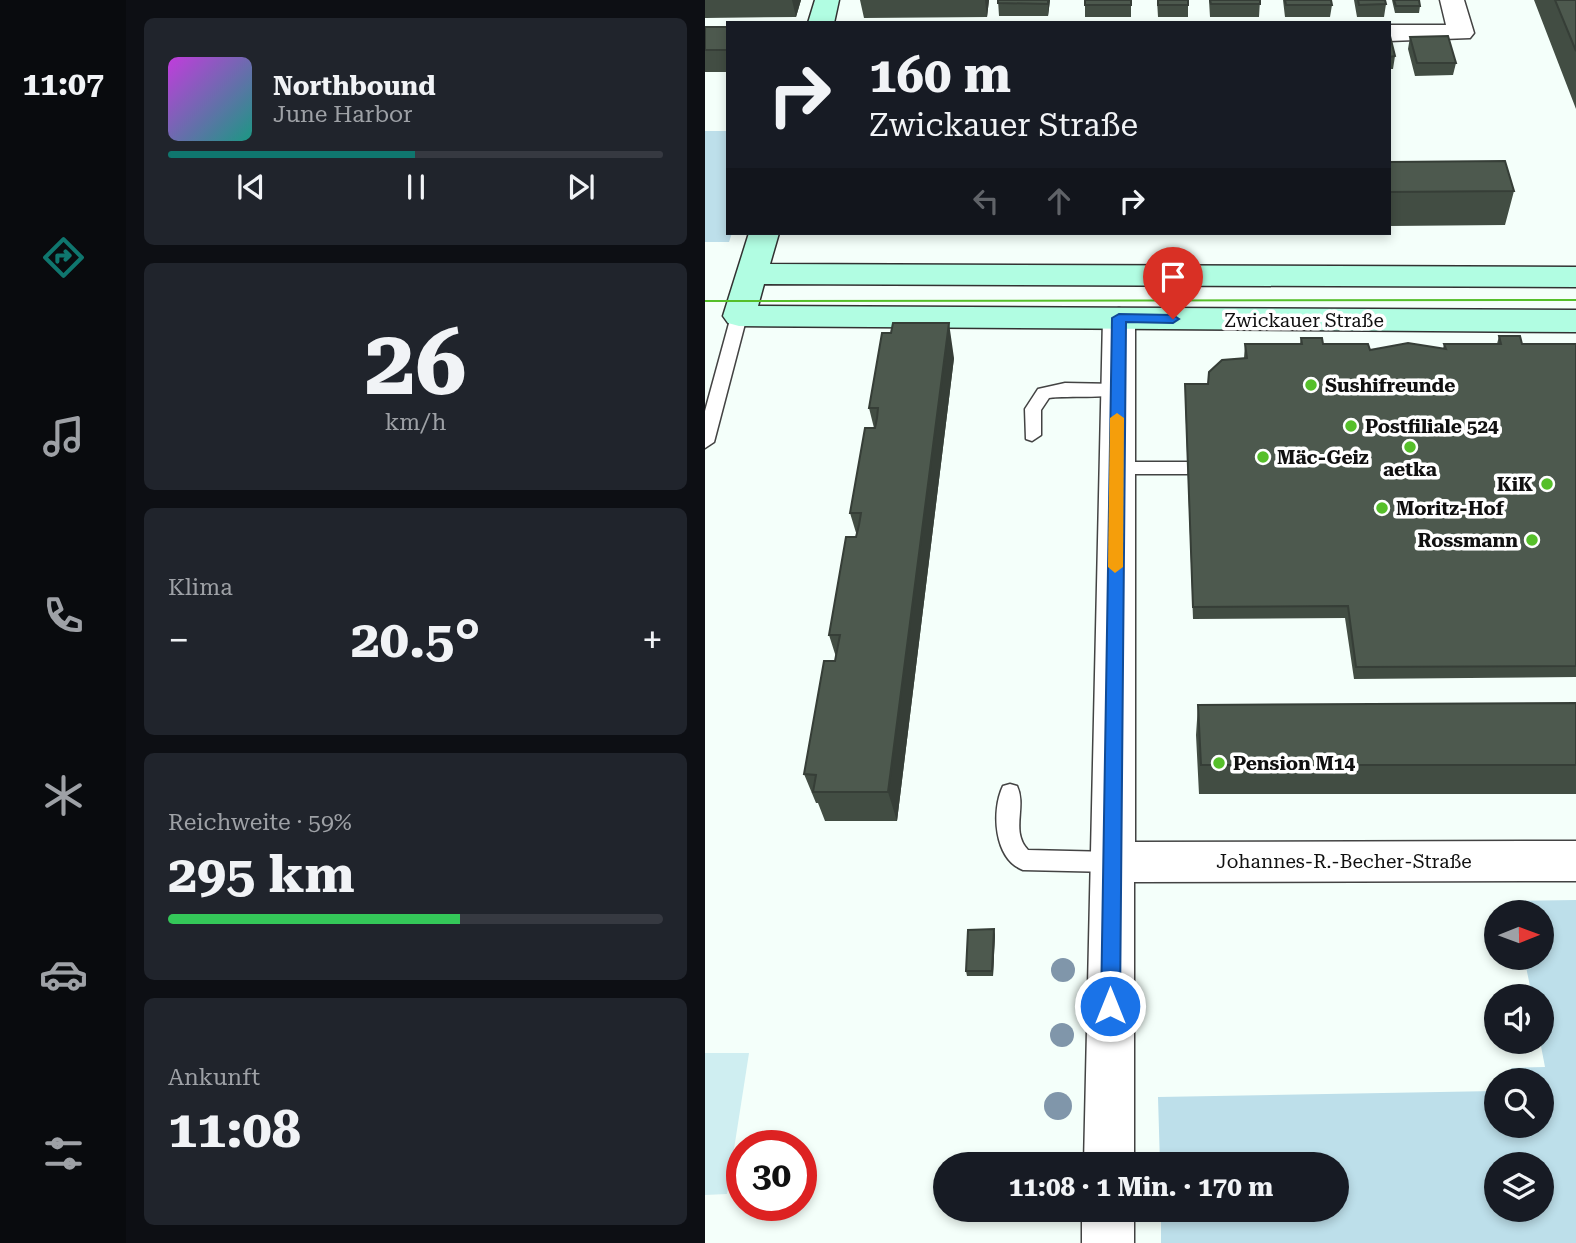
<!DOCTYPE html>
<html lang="de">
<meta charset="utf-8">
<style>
:root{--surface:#171b24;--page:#20242c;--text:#f1f3f6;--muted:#9ea1a6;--line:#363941;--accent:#0f766e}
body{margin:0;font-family:"Roboto Serif",serif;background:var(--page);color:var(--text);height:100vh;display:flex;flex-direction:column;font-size:26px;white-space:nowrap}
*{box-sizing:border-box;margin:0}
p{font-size:23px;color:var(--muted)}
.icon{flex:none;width:38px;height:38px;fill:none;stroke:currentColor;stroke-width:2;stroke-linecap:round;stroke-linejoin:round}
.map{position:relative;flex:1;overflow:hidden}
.side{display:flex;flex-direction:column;gap:18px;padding:18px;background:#0d0f14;width:579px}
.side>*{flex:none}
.banner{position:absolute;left:21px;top:21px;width:665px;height:214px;border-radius:0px;box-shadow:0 4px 10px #0003;background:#171b24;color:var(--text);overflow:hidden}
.needle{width:46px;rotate:89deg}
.fabs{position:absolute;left:779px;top:900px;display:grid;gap:14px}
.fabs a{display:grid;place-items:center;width:70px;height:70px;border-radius:50%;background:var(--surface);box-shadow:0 4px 10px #0003;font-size:35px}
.speed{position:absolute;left:21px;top:1130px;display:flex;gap:14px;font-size:35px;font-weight:700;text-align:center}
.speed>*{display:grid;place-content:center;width:91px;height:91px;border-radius:50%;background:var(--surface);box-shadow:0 4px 10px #0003;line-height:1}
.speed .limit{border:10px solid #d22;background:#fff;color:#111}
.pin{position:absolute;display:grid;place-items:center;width:60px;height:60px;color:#fff;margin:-72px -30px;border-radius:50% 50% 50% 0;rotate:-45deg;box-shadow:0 0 7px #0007}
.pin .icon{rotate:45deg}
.me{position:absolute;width:77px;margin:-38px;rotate:0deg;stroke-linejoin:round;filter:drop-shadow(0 0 5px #0008)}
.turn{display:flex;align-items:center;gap:24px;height:147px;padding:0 28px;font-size:32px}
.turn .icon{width:91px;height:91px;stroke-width:2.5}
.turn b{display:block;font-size:49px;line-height:60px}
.lanes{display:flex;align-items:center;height:66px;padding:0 28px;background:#0003;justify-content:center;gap:35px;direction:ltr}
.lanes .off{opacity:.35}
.big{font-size:52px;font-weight:700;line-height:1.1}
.side .tile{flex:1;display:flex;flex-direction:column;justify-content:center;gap:10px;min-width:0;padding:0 24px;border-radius:10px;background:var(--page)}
.side .dial{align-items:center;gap:0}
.dial b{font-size:91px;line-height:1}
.song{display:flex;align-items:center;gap:21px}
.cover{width:84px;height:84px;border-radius:10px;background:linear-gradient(135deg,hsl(290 70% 55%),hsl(170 70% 35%))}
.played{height:7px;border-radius:4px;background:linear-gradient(90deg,var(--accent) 50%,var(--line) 50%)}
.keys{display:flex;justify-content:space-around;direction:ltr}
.heat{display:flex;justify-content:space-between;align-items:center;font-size:38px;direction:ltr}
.charge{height:10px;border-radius:5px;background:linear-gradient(90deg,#34c759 59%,var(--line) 0)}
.trip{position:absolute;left:228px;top:1152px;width:416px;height:70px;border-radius:35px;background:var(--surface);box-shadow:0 4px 10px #0003;font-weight:700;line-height:70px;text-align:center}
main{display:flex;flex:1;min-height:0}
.tab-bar{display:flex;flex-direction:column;width:126px;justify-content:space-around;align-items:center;background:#090b0e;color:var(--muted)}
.tab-bar .icon{width:49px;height:49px}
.tab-bar .current{color:var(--accent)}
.tab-bar b{font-size:32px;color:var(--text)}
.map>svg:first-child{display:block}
.green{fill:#bddfea;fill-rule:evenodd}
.pitch{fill:#cfeef1}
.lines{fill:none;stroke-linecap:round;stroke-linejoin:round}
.service-casing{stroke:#434343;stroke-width:3}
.minor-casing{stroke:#434343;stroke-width:3}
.secondary-casing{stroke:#323232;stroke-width:3}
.service{fill:#fff;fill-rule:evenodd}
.minor{fill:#fff;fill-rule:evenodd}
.secondary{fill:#b1fde2;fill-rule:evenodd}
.tram{stroke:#56bf2a;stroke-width:2}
.tree{fill:#8096aa}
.wall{fill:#424d43}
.shaded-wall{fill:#363e37}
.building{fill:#4d594e;stroke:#363e37;stroke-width:2}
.route{fill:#1a73e8;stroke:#114b97;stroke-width:2}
.slow{fill:#f59e0b}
.poi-dot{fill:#56bf2a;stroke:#fff;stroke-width:2.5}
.labels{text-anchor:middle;stroke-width:7;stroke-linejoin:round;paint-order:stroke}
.street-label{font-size:19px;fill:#101010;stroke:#fff}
.poi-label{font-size:19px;font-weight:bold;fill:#101010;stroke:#fff;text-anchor:start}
</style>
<main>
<nav class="tab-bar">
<b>11:07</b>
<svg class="icon current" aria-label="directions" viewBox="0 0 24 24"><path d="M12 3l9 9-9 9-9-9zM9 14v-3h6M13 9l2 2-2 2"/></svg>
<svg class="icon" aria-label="music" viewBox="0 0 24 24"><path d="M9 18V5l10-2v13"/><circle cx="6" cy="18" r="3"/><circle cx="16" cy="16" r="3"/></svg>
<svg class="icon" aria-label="phone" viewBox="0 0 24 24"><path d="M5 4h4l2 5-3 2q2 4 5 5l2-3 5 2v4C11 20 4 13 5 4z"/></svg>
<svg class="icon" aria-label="climate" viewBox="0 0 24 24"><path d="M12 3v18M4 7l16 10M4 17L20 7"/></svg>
<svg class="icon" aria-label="car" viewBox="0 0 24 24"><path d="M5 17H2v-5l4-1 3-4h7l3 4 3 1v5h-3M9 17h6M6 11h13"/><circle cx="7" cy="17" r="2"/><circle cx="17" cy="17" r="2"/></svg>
<svg class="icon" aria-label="filters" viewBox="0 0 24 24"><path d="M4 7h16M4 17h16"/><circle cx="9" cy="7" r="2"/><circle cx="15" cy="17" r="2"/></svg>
</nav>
<section class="side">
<div class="tile">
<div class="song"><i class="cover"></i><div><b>Northbound</b><p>June Harbor</p></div></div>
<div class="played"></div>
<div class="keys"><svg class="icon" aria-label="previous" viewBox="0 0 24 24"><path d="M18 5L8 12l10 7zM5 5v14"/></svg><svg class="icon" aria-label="pause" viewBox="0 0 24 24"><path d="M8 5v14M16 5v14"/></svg><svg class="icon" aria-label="next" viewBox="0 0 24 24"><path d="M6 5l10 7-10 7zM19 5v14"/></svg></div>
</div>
<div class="tile dial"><b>26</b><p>km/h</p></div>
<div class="tile"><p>Klima</p>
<div class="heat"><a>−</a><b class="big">20.5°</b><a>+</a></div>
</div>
<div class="tile"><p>Reichweite · 59%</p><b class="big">295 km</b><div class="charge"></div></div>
<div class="tile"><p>Ankunft</p><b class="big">11:08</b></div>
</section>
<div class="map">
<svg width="871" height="1243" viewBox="0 0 871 1243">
<rect width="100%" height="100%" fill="#f4fffa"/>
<path class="green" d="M 0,131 L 23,131 L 23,233 L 27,233 L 24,242 L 0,242 Z
M 871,900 L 871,1243 L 456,1243 L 456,1209 L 632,1209 L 632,1164 L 455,1164 L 453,1097 L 791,1091 L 791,1125 L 836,1125 L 836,1080 L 808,1080 L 806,1068 L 840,1067 L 835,1041 L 836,996 L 827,996 L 819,957 L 836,957 L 836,912 L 811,912 L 809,901 ZM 791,1164 L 836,1164 L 836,1209 L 791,1209 Z"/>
<path class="pitch" d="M 0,1053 L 44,1053 L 22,1194 L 0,1195 Z"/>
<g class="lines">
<defs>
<path id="service" d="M 34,311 L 42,316 L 9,442 L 0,448 L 0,411 L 26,316 Z
M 360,383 L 413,384 L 421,390 C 414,400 361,395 344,398 L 336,410 L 336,435 L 327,441 L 321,439 L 320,409 L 333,389 Z
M 412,462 L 482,462 L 491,468 L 482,474 L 412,474 L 403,468 Z
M 305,784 L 312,786 C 322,807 305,831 323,850 L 407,852 L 415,855 L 418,862 L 415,869 L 407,872 L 318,870 C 289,859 286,811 298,786 Z"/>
<path id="minor" d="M 735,0 L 759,0 L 769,33 L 765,38 L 684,41 L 684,25 L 741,25 Z
M 414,308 L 425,311 L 430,318 L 430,842 L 871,841 L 871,881 L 429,882 L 429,1164 L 379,1164 L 398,318 L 403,311 Z
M 377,1209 L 429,1209 L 429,1243 L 377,1243 Z"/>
<path id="secondary" d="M 110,0 L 134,0 L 129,23 L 103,23 Z
M 44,233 L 74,233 L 65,264 L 871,267 L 871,287 L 59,284 L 53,306 L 871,310 L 871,332 L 34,326 L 23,323 L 18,316 Z"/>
</defs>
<use href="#service" class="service-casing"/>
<use href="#minor" class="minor-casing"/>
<use href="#secondary" class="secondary-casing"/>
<use href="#service" class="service"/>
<use href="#minor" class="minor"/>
<use href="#secondary" class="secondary"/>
<path class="tram" d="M 0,301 L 871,300"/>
</g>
<g class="tree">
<circle cx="358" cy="970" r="12"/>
<circle cx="357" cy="1035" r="12"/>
<circle cx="353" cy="1106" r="14"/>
</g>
<path class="wall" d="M 0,0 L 96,0 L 91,17 L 0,18 Z
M 155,0 L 284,0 L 282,17 L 159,18 Z
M 293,0 L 345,0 L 343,16 L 294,16 Z
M 426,0 L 426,17 L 380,17 L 380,5 Z
M 452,0 L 483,0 L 483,17 L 453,17 Z
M 504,0 L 555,0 L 554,17 L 505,17 Z
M 578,0 L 626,0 L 627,5 L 625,17 L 580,17 Z
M 649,0 L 680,0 L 681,4 L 679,17 L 652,17 Z
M 687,0 L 714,0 L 715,6 L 714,13 L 690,13 Z
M 829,0 L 871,0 L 871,109 Z
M 0,27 L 23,27 L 23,72 L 0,72 Z
M 684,36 L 690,56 L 688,69 L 684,69 Z
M 705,37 L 751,63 L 748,75 L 710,76 L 703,49 Z
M 684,162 L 809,191 L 800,225 L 684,226 Z
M 794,336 L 817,344 L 871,344 L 871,677 L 649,679 L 640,618 L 488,619 L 480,397 L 480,384 L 503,384 L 539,358 L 540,344 L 595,344 L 596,338 L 618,344 L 665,350 L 738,349 L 739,344 L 792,344 Z
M 249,358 L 192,821 L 120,821 L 113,803 L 111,803 L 99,774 L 130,661 L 131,657 L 124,635 L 152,536 L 145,513 L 169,428 L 164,408 Z
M 871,703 L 871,794 L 494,794 L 491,735 L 493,705 Z
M 290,934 L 288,976 L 262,976 L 261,971 Z"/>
<path class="shaded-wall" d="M 87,0 L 96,0 L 91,17 Z
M 280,0 L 284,0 L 282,17 Z
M 343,0 L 345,0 L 343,16 Z
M 244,323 L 249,358 L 192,821 L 183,792 Z
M 289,929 L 290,934 L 288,976 L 287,971 Z"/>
<path class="building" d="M 293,0 L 343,0 L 343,4 L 293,3 Z
M 380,0 L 426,0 L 426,5 L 380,5 Z
M 453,0 L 483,0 L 483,5 L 453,5 Z
M 505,0 L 555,0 L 555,4 L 506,4 Z
M 580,0 L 626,0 L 627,5 L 581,5 Z
M 653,0 L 680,0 L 681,4 L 654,5 Z
M 689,0 L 714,0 L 715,6 L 691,6 Z
M 850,0 L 871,0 L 871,51 Z
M 0,27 L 23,27 L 23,50 L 0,50 Z
M 684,36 L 685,36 L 690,56 L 684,57 Z
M 743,36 L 751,63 L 712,63 L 705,37 Z
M 800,161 L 809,191 L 684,192 L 684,162 Z
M 188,323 L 244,323 L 183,792 L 108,792 L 111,775 L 99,774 L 119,661 L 130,661 L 135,635 L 124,635 L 141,537 L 151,537 L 154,525 L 156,513 L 145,513 L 160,428 L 170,428 L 172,418 L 173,408 L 164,408 L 177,333 L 186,333 Z
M 794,336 L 815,336 L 817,344 L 871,344 L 871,666 L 651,667 L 643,606 L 488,607 L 480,384 L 503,384 L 504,372 L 517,360 L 542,358 L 540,344 L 597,344 L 596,338 L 617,338 L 618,344 L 663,344 L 665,350 L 703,343 L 741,349 L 739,344 L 796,344 Z
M 871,703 L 871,765 L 496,765 L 493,705 Z
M 289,929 L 287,971 L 261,971 L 263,930 Z"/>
<path class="route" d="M 414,314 L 468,315 L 474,319 L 468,323 L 421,322 L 415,1006 L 412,1013 L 405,1016 L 399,1013 L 396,1006 L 407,318 Z"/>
<path class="slow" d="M 412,413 L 419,418 L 418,567 L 410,573 L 403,567 L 405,418 Z"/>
<g class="poi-dot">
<circle cx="606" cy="385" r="7"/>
<circle cx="646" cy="426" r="7"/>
<circle cx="705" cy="447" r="7"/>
<circle cx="558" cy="457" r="7"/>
<circle cx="842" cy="484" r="7"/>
<circle cx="677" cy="508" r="7"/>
<circle cx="827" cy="540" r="7"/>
<circle cx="514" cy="763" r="7"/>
</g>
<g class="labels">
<g class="street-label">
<text x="599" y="327">Zwickauer Straße</text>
<text x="639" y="868">Johannes-R.-Becher-Straße</text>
</g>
<g class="poi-label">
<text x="620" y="392">Sushifreunde</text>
<text x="660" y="433">Postfiliale 524</text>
<text x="572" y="464">Mäc-Geiz</text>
<text x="705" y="476" text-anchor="middle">aetka</text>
<text x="828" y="491" text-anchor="end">KiK</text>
<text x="691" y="515">Moritz-Hof</text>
<text x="813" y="547" text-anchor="end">Rossmann</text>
<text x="528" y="770">Pension M14</text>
</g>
</g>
</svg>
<div class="fabs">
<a><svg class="needle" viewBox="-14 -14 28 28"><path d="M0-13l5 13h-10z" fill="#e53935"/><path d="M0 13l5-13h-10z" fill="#9ea1a6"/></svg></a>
<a><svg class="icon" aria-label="sound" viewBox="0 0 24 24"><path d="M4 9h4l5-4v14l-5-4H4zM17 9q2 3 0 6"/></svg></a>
<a><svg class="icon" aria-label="search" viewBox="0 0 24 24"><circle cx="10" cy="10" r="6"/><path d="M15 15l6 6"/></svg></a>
<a><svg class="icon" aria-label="layers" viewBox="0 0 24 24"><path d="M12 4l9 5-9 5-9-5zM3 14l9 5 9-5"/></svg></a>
</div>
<div class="speed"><div class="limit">30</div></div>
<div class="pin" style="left:468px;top:319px;background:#d93025"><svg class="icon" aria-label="arrive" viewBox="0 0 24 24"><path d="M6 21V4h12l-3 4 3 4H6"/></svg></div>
<svg class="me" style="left:405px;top:1006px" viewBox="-20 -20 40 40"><circle r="17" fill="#1a73e8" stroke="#fff" stroke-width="3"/><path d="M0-11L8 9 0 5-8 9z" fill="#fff"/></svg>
<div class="trip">11:08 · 1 Min. · 170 m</div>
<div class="banner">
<div class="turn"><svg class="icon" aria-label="right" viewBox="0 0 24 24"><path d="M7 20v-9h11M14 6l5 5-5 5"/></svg><div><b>160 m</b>Zwickauer Straße</div></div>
<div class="lanes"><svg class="icon off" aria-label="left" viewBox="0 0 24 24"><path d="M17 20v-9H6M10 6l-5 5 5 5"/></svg><svg class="icon off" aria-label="ahead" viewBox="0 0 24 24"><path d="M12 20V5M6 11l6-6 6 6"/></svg><svg class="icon" aria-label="right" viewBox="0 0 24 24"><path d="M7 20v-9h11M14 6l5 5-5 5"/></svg></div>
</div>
</div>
</main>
